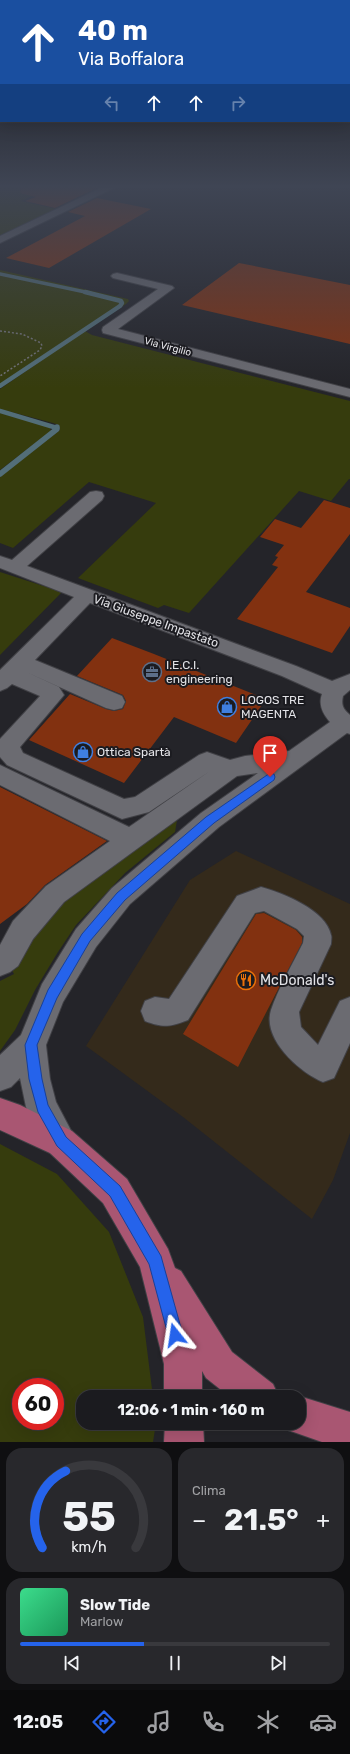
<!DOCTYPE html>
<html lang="it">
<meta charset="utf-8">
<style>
:root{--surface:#1b1b1f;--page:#28282c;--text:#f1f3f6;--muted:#a0a1a4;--line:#39393d;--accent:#2563eb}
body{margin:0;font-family:Rubik,sans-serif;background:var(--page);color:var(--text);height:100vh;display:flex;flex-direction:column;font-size:15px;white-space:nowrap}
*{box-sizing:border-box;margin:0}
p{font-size:13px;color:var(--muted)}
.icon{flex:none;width:22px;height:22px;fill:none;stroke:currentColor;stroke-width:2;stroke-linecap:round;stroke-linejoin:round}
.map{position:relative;height:1442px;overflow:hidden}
.drawer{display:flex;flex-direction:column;gap:6px;padding:6px;background:#0f0f11;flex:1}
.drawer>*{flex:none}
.hud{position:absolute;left:0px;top:0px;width:350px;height:122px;box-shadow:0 4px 16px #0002,0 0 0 1px var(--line);background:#1a4fa0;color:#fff;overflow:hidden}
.speed{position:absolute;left:12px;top:1378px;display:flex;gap:8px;font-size:20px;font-weight:700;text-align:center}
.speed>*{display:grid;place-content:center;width:52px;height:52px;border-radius:50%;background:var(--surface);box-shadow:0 4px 16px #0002,0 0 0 1px var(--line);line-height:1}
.speed .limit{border:6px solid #d22;background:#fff;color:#111}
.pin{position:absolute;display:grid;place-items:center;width:34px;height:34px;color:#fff;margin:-41px -17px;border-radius:50% 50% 50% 0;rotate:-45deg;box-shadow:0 0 4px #0007}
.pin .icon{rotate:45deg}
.me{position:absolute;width:44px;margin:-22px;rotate:345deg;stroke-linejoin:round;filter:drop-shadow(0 0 3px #0008)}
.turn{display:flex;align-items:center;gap:14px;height:84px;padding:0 12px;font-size:18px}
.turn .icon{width:52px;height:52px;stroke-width:2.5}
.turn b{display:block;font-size:28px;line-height:34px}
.lanes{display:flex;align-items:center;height:38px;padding:0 12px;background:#0003;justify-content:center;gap:20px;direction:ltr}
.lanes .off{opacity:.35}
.big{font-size:30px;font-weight:700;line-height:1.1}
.drawer .card{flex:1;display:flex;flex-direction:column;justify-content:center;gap:6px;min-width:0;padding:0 14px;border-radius:16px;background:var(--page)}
.drawer .dial{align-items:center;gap:0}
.dial svg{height:104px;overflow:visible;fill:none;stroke:var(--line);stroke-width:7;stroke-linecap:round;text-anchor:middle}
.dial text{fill:var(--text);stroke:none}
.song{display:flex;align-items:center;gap:12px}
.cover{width:48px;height:48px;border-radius:6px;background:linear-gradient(135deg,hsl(150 70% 55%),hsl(150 70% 35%))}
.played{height:4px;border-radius:2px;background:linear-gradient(90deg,var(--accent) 40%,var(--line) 40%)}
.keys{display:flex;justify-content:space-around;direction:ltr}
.heat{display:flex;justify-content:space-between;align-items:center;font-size:22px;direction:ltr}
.drawer .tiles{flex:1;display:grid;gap:6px;grid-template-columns:1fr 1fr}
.card:last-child{grid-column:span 2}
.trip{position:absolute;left:76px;top:1390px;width:230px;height:40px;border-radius:16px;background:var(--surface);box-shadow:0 4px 16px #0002,0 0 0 1px var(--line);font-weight:700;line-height:40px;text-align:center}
.menu{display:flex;height:64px;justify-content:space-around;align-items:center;background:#0b0b0c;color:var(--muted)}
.menu .icon{width:28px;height:28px}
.menu .current{color:var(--accent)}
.menu b{font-size:18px;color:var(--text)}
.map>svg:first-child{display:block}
.commercial{fill:#342a1b}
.green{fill:#363c0d;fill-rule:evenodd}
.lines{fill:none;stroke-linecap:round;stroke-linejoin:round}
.stream-far2{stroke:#536e78;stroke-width:3.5}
.stream-far1{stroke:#536e78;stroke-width:4.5}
.stream{stroke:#536e78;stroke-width:5.5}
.building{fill:#823110}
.minor-casing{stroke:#404045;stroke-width:2}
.major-casing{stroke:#404045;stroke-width:2}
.path{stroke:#737378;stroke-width:1.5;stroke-dasharray:2 2;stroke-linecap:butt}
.minor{fill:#6b6b71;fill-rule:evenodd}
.major{fill:#a95672;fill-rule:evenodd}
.route{fill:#2563eb;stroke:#184099}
.labels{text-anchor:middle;stroke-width:4;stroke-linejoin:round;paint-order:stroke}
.far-street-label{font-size:10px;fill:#e3e3e7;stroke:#1b1b20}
.street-label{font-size:12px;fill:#e3e3e7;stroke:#1b1b20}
.poi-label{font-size:12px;fill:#e3e3e7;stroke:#1b1b20;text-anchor:start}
.near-poi-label{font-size:14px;fill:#e3e3e7;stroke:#1b1b20;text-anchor:start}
</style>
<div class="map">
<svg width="350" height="1442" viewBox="0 0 350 1442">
<rect width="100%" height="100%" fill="#242429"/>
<path class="commercial" d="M 236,851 L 350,904 L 350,1133 L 333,1180 L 312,1219 L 183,1117 L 86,1046 L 190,880 Z"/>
<path class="green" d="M 0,186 L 14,186 L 41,192 L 21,201 L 61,210 L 0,237 Z
M 0,270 L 128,299 L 129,301 L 126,304 L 85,331 L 92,335 L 350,401 L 350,479 L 349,479 L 331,501 L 299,491 L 189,613 L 164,605 L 158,608 L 78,578 L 156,503 L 89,482 L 13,548 L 0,543 L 0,477 L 60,430 L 59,425 L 53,423 L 0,409 L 0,389 L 57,350 L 0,387 Z
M 0,413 L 43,425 L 50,428 L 51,431 L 0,470 Z
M 0,572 L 62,592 L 0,655 Z
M 173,817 L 177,820 L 175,832 L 125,873 L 76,925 L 58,952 L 35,990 L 15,1030 L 0,1051 L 0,981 L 14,974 L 9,964 L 60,900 Z
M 0,1144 L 57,1174 L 109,1232 L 143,1317 L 153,1397 L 83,1397 L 83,1423 L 156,1423 L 153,1442 L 0,1442 ZM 21,1387 L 55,1387 L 55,1421 L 21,1421 Z"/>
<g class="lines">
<path class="stream-far2" d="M 0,274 L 90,293"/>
<path class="stream-far1" d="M 0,386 L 120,306 L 122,303 L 121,301 L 85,292
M 0,411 L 57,428"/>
<path class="stream" d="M 0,474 L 57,429 L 57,427"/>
</g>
<path class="building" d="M 21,186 L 101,186 L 55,208 L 25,201 L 36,197 L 20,193 Z
M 97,198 L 151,209 L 49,268 L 6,258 L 85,216 L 68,212 Z
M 239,263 L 350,285 L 350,344 L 182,305 Z
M 324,500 L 350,508 L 350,534 L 306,592 L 350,608 L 350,626 L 332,653 L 237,619 L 278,567 L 272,565 L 278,557 L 275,556 L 284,545 L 260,537 L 275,519 L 301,528 Z
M 112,638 L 154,654 L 266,699 L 236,743 L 174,717 L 124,783 L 29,740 L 70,694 L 106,709 L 114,711 L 123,709 L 126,701 L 123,695 L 77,676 Z
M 0,787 L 107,841 L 45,885 L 27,904 L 0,924 Z
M 264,913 L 296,930 L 302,937 L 302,943 L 238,1067 L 183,1034 L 256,914 Z"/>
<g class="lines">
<defs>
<path id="minor" d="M 105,186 L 118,186 L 0,243 L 0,236 Z
M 117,273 L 172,286 L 174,288 L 118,329 L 350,389 L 350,397 L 103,333 L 102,330 L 103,327 L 158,289 L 113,278 L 111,276 L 113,274 Z
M 96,491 L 102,492 L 104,496 L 102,500 L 27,566 L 296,666 L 332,681 L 350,674 L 350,690 L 343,696 C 341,705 343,709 350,715 L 350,734 L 347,733 L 219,827 L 130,904 L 96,947 L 63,1002 L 46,1045 L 50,1079 L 56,1102 L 77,1142 L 72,1153 L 61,1158 L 50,1153 L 31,1118 L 26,1107 L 20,1078 L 11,1087 L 0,1091 L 0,1055 L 21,1035 L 42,984 L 76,929 L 112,888 L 201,813 L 258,773 L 237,776 L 64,902 L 33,939 L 18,966 L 10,972 L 0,976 L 0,945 L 13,921 L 46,886 L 110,841 L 0,785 L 0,765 L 129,827 L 210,771 L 149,812 L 122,819 L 7,765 L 0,757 L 0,739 L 40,696 L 12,684 L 7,688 L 0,691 L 0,670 L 74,597 L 0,568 L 0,556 L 12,560 L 90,492 ZM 90,603 L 282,676 L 322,694 C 318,705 323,714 330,722 L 289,751 L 245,756 L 230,760 L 207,752 L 199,755 L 135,797 L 124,799 L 23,753 L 20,747 L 64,695 L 59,687 L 24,671 L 106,708 L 114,710 L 122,708 L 125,702 L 122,696 L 35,660 Z
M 261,887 C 283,893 326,910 331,935 C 332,937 331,941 331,944 L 299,1012 L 301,1027 L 318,1045 L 340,1001 L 350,997 L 350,1043 L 334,1078 L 323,1082 C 299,1072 262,1039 271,1010 C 278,989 293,963 303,943 L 304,936 L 297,929 L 264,911 L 255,913 L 188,1020 C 170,1027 163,1028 145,1021 L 141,1011 L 145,1001 L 155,997 L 169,999 L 237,896 Z"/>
<path id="major" d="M 0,1098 L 20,1105 L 72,1131 L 127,1179 L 168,1249 L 175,1268 L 181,1271 L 232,1352 L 273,1384 L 279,1397 L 230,1397 L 206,1378 L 202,1371 L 202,1397 L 164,1397 L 164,1364 L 140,1267 L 103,1203 L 50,1153 L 0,1130 Z
M 299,1396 L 350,1412 L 350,1442 L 322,1442 L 285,1429 L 283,1423 L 299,1423 L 299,1397 L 296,1397 Z
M 165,1423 L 203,1423 L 204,1442 L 164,1442 Z"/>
</defs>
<use href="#minor" class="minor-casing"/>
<use href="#major" class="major-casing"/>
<path class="path" d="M 0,331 L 22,334 L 41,343 L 42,346 L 40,350 L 0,376"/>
<use href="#minor" class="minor"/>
<use href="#major" class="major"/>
</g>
<linearGradient id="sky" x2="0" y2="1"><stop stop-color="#141417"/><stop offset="0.48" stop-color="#3f4554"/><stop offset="1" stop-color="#3f4554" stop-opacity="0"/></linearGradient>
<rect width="350" height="388" fill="url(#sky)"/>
<path class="route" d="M 270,773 L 274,774 L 275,777 L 274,780 L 214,823 L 125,900 L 90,941 L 57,998 L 37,1045 L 42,1079 L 48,1105 L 66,1137 L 120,1186 L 161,1256 L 183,1335 L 181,1340 L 175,1342 L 170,1340 L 168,1335 L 149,1264 L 110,1196 L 57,1146 L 38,1112 L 29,1079 L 25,1045 L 48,990 L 82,934 L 117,893 L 206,817 Z"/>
<defs>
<symbol id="office-ring" viewBox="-11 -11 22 22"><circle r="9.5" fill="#1b1b20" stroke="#5c6f8a" stroke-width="1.5"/><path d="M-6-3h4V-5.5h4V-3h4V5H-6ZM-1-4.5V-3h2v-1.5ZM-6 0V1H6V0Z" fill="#5c6f8a"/></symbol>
<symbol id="shop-ring" viewBox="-11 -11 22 22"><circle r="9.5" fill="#1b1b20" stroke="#3f7fe0" stroke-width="1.5"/><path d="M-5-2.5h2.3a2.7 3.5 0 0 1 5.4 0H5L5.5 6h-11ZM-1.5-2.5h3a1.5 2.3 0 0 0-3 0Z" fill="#3f7fe0"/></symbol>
<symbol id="restaurant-ring" viewBox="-11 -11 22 22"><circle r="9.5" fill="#1b1b20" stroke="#e8710a" stroke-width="1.5"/><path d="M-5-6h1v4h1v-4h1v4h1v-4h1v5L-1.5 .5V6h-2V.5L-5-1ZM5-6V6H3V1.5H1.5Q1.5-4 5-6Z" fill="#e8710a"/></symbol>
</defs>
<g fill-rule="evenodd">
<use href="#office-ring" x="141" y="661" width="22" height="22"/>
<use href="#shop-ring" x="216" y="696" width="22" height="22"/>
<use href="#shop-ring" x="72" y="741" width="22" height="22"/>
<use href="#restaurant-ring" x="235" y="969" width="22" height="22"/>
</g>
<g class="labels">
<g class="far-street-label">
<text transform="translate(168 346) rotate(15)" y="4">Via Virgilio</text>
</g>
<g class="street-label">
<text transform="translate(156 621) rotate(20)" y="4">Via Giuseppe Impastato</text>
</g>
<g class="poi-label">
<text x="166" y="669">I.E.C.I.<tspan x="166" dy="14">engineering</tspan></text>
<text x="241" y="704">LOGOS TRE<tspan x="241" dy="14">MAGENTA</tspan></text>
<text x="97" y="756">Ottica Spartà</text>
</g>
<g class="near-poi-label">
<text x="260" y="985">McDonald's</text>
</g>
</g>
</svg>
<div class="speed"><div class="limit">60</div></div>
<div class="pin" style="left:270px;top:777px;background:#d93025"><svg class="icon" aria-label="arrive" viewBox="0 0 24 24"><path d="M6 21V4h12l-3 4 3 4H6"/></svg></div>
<svg class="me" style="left:175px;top:1335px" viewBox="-20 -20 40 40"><path d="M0-17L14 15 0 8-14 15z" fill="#2563eb" stroke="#fff" stroke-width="4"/></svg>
<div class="trip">12:06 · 1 min · 160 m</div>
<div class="hud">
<div class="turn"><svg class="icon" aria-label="ahead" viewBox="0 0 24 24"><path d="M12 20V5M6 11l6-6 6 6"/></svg><div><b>40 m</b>Via Boffalora</div></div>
<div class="lanes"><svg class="icon off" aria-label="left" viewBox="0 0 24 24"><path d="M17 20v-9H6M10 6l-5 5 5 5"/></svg><svg class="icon" aria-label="ahead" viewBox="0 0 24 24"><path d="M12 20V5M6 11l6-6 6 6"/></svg><svg class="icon" aria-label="ahead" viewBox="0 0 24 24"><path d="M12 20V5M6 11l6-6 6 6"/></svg><svg class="icon off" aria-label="right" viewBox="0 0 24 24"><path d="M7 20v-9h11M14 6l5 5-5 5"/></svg></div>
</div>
</div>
<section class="drawer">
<div class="tiles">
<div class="card dial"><svg viewBox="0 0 100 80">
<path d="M14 69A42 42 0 1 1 86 69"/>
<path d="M14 69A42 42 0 0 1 32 10" stroke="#2563eb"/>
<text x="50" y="56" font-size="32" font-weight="700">55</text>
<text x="50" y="72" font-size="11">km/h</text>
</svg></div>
<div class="card"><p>Clima</p>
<div class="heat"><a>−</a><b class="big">21.5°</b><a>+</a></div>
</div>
<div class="card">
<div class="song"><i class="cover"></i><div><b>Slow Tide</b><p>Marlow</p></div></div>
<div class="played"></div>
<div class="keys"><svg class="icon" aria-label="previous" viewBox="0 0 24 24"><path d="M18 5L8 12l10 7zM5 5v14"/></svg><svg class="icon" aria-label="pause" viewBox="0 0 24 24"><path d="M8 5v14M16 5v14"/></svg><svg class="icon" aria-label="next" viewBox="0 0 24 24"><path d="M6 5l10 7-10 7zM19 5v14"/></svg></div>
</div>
</div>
</section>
<nav class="menu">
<b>12:05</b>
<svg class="icon current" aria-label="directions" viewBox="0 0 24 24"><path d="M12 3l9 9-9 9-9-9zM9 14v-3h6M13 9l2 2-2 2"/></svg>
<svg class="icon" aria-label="music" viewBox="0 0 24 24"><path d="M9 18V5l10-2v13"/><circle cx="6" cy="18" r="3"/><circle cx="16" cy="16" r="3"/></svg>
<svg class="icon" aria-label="phone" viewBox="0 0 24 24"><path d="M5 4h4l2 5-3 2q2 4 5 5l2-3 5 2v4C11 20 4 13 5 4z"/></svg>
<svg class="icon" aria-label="climate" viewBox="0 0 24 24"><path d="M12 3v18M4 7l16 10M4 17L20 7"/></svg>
<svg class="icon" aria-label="car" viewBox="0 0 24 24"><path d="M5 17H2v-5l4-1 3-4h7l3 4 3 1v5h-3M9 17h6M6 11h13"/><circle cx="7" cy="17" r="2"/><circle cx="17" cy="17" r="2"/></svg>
</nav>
